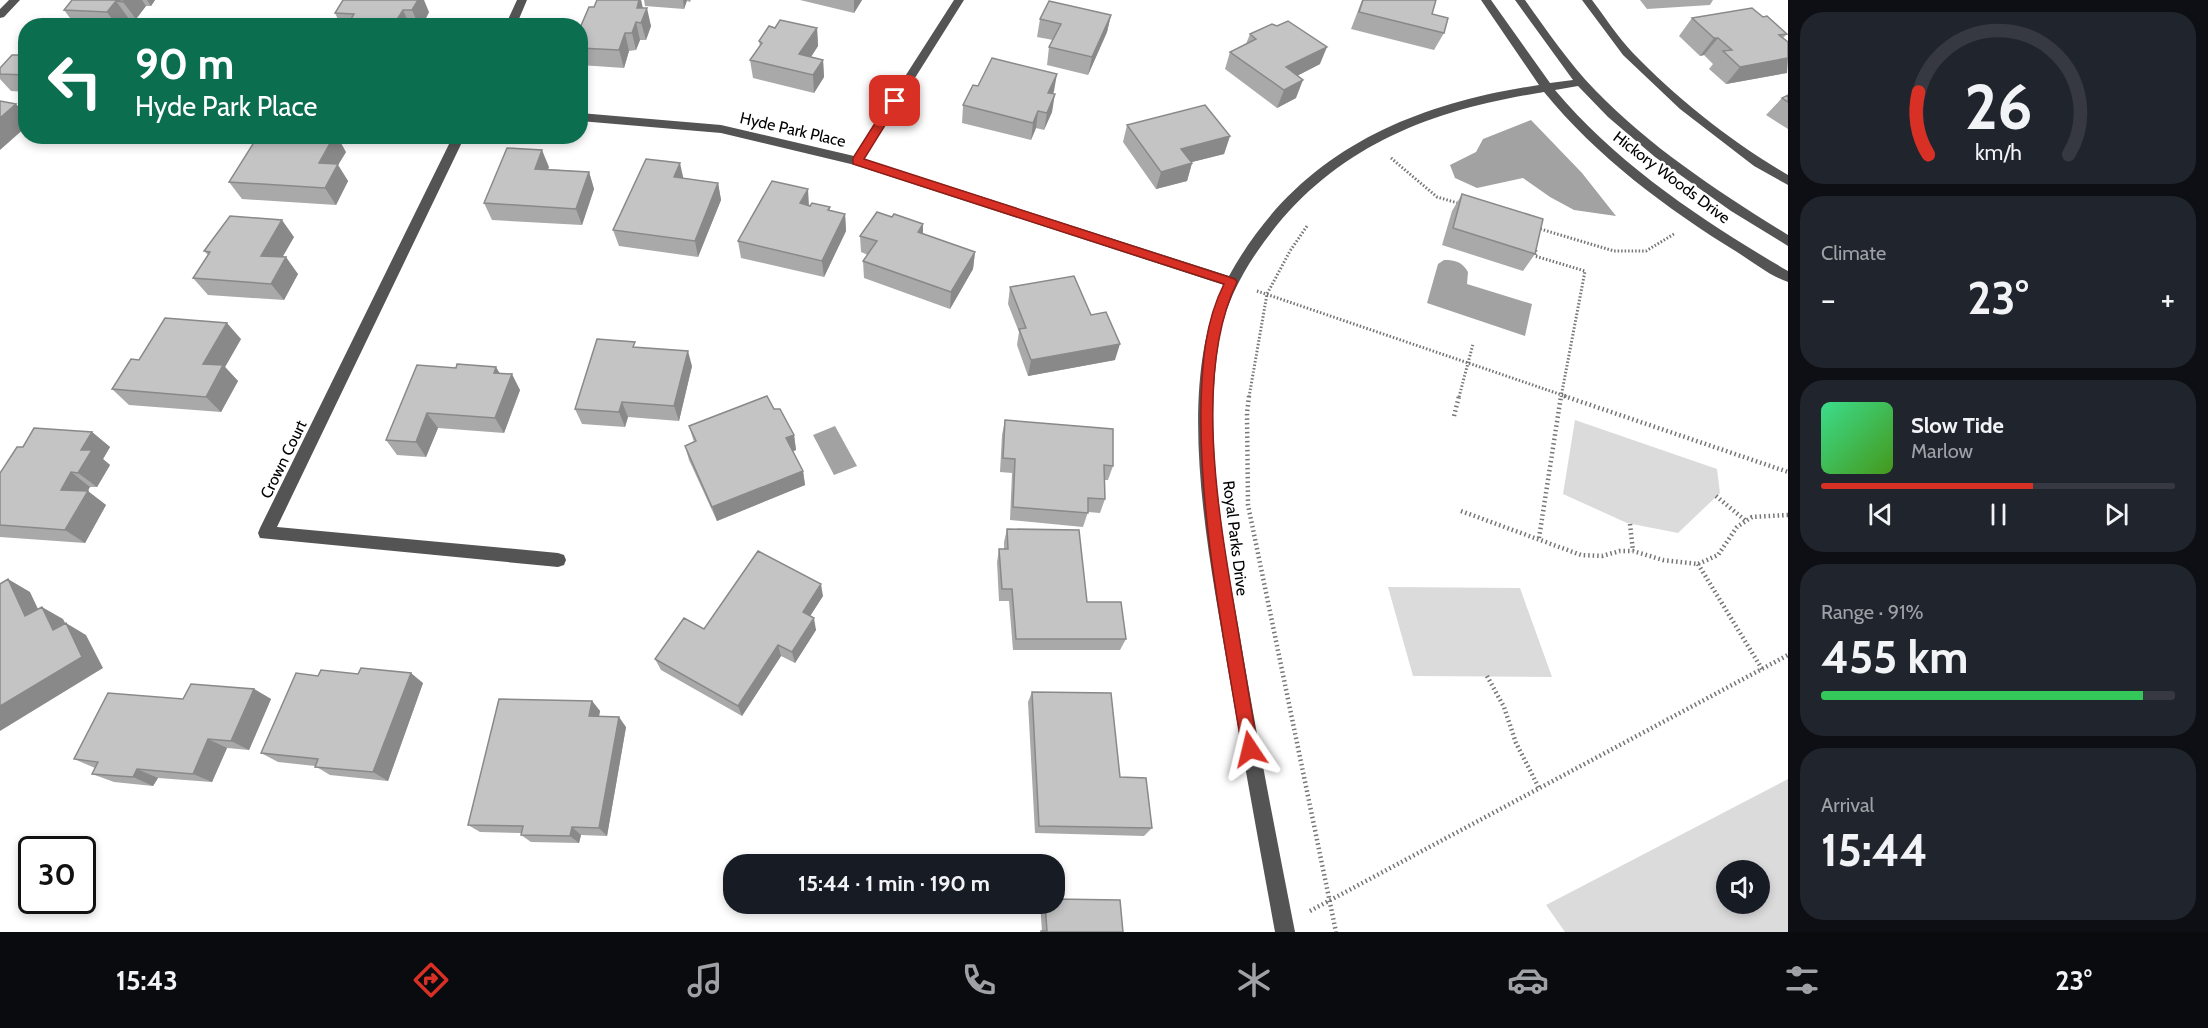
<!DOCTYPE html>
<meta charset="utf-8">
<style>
:root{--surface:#171b24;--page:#20242c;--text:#f1f3f6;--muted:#9ea1a6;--line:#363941;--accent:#d93025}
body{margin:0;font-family:Cabin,sans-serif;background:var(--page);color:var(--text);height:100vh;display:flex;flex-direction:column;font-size:22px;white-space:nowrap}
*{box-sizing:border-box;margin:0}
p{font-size:20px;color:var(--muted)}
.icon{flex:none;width:33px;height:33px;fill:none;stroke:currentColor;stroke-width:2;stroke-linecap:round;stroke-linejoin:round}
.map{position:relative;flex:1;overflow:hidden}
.side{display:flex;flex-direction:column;gap:12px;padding:12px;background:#0d0f14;width:420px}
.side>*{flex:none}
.banner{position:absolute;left:18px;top:18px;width:570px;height:126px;border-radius:24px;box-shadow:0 3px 9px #0003;background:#0b6e4f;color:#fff;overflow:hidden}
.fabs{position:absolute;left:1716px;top:860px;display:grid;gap:12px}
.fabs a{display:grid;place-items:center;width:54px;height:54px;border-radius:50%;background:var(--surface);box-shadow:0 3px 9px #0003;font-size:30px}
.speed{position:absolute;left:18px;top:836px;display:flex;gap:12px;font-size:30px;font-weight:700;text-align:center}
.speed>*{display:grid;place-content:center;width:78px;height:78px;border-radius:50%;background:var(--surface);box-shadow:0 3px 9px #0003;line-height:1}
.speed .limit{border:3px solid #111;border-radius:9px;background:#fff;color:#111}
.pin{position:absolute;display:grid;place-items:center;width:51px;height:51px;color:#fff;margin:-26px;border-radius:12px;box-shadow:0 3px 9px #0006}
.me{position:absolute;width:66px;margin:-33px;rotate:350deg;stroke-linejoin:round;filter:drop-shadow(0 0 4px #0008)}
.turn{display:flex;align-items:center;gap:21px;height:126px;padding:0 18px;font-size:27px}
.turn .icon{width:78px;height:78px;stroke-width:2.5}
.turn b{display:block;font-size:42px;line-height:51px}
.big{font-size:45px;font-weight:700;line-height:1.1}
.side .card{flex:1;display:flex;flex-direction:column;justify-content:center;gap:9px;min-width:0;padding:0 21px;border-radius:24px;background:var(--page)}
.side .dial{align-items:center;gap:0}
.dial svg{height:156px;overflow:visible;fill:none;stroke:var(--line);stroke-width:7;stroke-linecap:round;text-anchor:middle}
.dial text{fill:var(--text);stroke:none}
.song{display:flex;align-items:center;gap:18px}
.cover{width:72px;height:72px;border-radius:9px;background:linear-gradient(135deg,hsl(150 70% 55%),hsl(100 70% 35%))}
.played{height:6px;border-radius:3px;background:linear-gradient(90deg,var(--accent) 60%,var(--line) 60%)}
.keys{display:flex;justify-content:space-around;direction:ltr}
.heat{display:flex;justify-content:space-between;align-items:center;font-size:33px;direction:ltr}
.charge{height:9px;border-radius:4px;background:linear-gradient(90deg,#34c759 91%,var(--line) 0)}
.trip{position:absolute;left:723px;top:854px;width:342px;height:60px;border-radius:24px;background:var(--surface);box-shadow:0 3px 9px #0003;font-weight:700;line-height:60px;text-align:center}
.tabs{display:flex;height:96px;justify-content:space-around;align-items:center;background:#090b0e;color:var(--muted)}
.tabs .icon{width:42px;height:42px}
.tabs .active{color:var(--accent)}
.tabs b{font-size:27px;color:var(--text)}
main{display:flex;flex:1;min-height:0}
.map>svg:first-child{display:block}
.green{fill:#dbdbdb;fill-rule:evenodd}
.water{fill:#a2a2a2}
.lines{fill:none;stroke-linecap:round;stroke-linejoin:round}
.path-far1{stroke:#767676;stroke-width:3;stroke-dasharray:1.5 2;stroke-linecap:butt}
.path{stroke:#767676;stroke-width:4.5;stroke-dasharray:1.5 3;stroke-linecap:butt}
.minor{fill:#545454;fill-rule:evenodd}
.wall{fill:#a9a9a9}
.shaded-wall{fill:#898989}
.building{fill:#c4c4c4;stroke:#898989;stroke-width:1.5}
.route{fill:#d93025;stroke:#8d1f18;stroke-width:1.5}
.labels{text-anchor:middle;stroke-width:4.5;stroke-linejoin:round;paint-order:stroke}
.street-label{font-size:16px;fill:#000;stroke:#fff}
</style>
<main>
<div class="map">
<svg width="1788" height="932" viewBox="0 0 1788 932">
<rect width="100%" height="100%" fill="#fff"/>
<path class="green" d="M 1575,420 L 1717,469 L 1720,493 L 1678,533 L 1627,523 L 1563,494 Z
M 1388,587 L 1520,588 L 1552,677 L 1413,676 Z
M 1788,779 L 1788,932 L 1565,932 L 1546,905 ZM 1726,870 L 1760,870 L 1760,903 L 1726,903 Z"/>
<path class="water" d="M 1531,120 L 1582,173 L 1616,216 L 1574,210 L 1550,197 L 1523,178 L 1477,188 L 1455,178 L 1450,165 L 1476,152 L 1483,139 Z
M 1444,260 C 1456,260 1462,262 1468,272 L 1467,284 L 1532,304 L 1525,336 L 1427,303 L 1438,264 Z
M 835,426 L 857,466 L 834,475 L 813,435 Z"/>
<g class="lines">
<path class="path-far1" d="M 1391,158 L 1437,197 L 1461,204
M 1537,228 L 1614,251 L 1646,251 L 1674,234
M 1536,250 L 1535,256 L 1585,271 L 1561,397
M 1257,291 L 1568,397
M 1249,397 L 1267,294 L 1290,251 L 1307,226
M 1459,397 L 1473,344"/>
<path class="path" d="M 1249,396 L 1247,413 L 1248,505 L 1336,932
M 1564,396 L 1788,472
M 1454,416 L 1459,396
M 1716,496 L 1746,521
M 1461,511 L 1581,555 L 1602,556 L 1620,551 L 1633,551 L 1663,560 L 1698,564 L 1718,555 L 1737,527 L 1752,517 L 1788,515
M 1630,524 L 1633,551
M 1539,538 L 1561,396
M 1698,564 L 1762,669
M 1487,676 L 1504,707 L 1516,743 L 1539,788
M 1310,911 L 1788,655"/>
<path class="minor" d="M 9,0 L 20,0 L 4,17 L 0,18 L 0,9 Z
M 517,0 L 527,0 L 516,26 L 505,26 Z
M 954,0 L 964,0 L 864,159 L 1229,276 C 1296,154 1406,105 1539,85 L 1481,0 L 1491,0 L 1550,83 L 1573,80 L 1515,0 L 1525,0 C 1547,31 1569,63 1595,90 C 1651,148 1719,192 1788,235 L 1788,246 L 1731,211 L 1655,157 L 1608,117 L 1578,86 L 1555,90 C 1618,165 1704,222 1788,271 L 1788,282 C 1770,276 1753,262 1737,252 C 1667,209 1596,156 1544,92 C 1430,110 1334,146 1264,242 C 1244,269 1226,302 1220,335 C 1203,431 1221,531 1238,625 C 1255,728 1275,830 1295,932 L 1275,932 C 1259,844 1243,757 1228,669 C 1210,559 1173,388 1224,285 L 855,165 L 721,133 L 580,121 L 580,113 L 721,125 L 854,156 Z
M 1582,0 L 1592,0 C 1605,17 1617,36 1632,52 C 1677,99 1732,142 1788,175 L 1788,185 L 1754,166 L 1680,109 L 1623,55 Z
M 453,136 L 465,136 L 277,527 L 558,553 L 564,555 L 566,560 L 564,565 L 558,567 L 260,538 L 258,533 L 260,528 Z"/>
</g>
<path class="wall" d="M 72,0 L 155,0 L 151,6 L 146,6 L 136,19 L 129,19 L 123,26 L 76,26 L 64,10 Z
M 343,0 L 429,12 L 422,26 L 341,26 L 335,13 Z
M 597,0 L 641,0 L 643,8 L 651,26 L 646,40 L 640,40 L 636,50 L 629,51 L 624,68 L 580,65 L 580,28 L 594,7 Z
M 644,0 L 691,0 L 690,2 L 687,1 L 684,9 L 645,6 Z
M 800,0 L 862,0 L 854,13 Z
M 1362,0 L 1436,0 L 1432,14 L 1444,33 L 1434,50 L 1351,29 Z
M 1640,0 L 1713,0 L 1710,5 L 1647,9 Z
M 1111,15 L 1107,32 L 1088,75 L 1047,65 L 1049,47 L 1053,40 L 1037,37 L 1040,19 Z
M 1763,17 L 1787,34 L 1783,38 L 1788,42 L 1787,73 L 1726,84 L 1709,69 L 1713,64 L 1704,55 L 1700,56 L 1679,36 L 1692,18 Z
M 1277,26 L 1320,64 L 1297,76 L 1296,98 L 1277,108 L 1225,69 L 1230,52 L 1246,44 L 1250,34 Z
M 775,28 L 817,28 L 818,46 L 811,57 L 823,60 L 824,77 L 814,93 L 753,78 L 750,60 L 760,46 L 759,41 Z
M 26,55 L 26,92 L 11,91 L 0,79 L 0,68 Z
M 1054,91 L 1053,94 L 1052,112 L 1044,130 L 1036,128 L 1031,140 L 962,123 L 963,105 Z
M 1788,95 L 1788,129 L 1766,115 L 1782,98 Z
M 1127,125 L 1230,136 L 1224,154 L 1192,162 L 1192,163 L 1187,181 L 1156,189 L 1123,142 Z
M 346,152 L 338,165 L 348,181 L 336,205 L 242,199 L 229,182 Z
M 549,167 L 548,169 L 589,172 L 594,189 L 582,225 L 492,220 L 484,203 Z
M 684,178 L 718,183 L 721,200 L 698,257 L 619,246 L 613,230 Z
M 1462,194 L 1535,254 L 1523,271 L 1442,245 L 1452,211 Z
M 809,206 L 830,207 L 830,211 L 845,214 L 846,231 L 824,277 L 741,258 L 738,241 Z
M 892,217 L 923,224 L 923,234 L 975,252 L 973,269 L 950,309 L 864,278 L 863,261 L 868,255 L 861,252 L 860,236 Z
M 294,237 L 282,257 L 298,274 L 284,300 L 208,295 L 193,278 L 208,255 L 204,251 Z
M 1010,287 L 1091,315 L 1115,360 L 1028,376 L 1017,345 L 1019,332 L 1008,304 Z
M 241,339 L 225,367 L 238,381 L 221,412 L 129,405 L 112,389 L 139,360 Z
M 636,347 L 692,366 L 679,421 L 628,417 L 625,427 L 582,424 L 575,409 Z
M 417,365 L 500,373 L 520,390 L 504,433 L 438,428 L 426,457 L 397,455 L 386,440 Z
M 774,409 L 794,435 L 796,450 L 793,451 L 803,471 L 805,485 L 717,521 L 689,460 L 685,446 L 694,442 L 689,426 Z
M 1005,420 L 1113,466 L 1108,480 L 1104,480 L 1105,499 L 1100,513 L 1088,512 L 1083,527 L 1010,520 L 1012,473 L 1000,472 L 1002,435 Z
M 92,432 L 110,447 L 103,459 L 110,465 L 97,487 L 90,487 L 87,491 L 106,505 L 85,543 L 0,537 L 0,473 Z
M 1007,529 L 1126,639 L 1120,650 L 1013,650 L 1009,601 L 999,601 L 997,562 L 999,549 L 1004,549 L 1004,542 Z
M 823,596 L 810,616 L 816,630 L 795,663 L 781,656 L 742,716 L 661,670 L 655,659 L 704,629 Z
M 318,676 L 423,683 L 388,781 L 330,775 L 315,766 L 278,762 L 261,753 Z
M 254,689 L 271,699 L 249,750 L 227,748 L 212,782 L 158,778 L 153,786 L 114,782 L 92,774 L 95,768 L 74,759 L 183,699 Z
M 1032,692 L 1120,777 L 1152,828 L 1144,836 L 1035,833 L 1028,702 Z
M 592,701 L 600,711 L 599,716 L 626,727 L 607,836 L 581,835 L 579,843 L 531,842 L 521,835 L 521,833 L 480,832 L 468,825 Z
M 1041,903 L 1054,903 L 1123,932 L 1040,932 L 1042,931 L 1040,904 Z"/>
<path class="shaded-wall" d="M 124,0 L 142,0 L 146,6 L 136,19 L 123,2 Z
M 147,0 L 155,0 L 151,6 Z
M 418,0 L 424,0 L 429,12 L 422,26 L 419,26 L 412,10 Z
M 639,0 L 641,0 L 644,15 L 647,8 L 651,26 L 646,40 L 637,8 Z
M 683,0 L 687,0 L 684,9 Z
M 854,0 L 862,0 L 854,13 Z
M 116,1 L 129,19 L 123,26 L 117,26 L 107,12 Z
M 403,10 L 410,26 L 393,26 Z
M 1111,15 L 1107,32 L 1088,75 L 1092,57 Z
M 636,22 L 640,40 L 636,50 L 632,33 Z
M 817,28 L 818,46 L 801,72 L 799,54 Z
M 625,33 L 629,51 L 624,68 L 619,50 Z
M 1714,38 L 1718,38 L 1704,55 L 1700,56 Z
M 1327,47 L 1320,64 L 1279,85 L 1286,67 Z
M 1788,58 L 1787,73 L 1726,84 L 1740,67 Z
M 823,60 L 824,77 L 814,93 L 813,75 Z
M 1057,74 L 1054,91 L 1045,110 L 1048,93 Z
M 1303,80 L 1296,98 L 1277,108 L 1284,90 Z
M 1055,94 L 1052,112 L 1044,130 L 1047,113 Z
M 16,104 L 26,115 L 26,127 L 0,150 L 0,118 Z
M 1038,111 L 1036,128 L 1031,140 L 1033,123 Z
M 334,136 L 337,136 L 346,152 L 338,165 L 348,181 L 336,205 L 325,188 L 319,163 Z
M 1230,136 L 1224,154 L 1176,166 L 1181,149 Z
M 542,150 L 549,167 L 542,186 L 535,169 Z
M 680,163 L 684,181 L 674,177 Z
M 1192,163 L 1187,181 L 1156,189 L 1161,172 Z
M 589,172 L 594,189 L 582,225 L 576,209 Z
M 718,183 L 721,200 L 698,257 L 695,241 Z
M 808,189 L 809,206 L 800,203 Z
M 845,214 L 846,231 L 824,277 L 822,261 Z
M 282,220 L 294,237 L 274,272 L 261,256 Z
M 923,224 L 923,241 L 918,232 Z
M 975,252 L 973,269 L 950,309 L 951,292 Z
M 286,257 L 298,274 L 284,300 L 271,284 Z
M 227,323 L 241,339 L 225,367 L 238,381 L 221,412 L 206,397 L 203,364 Z
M 1120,344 L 1115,360 L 1028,376 L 1031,360 Z
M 688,351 L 692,366 L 679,421 L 674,406 Z
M 496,367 L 505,382 L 494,373 Z
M 512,374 L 520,390 L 504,433 L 495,418 Z
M 622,402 L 628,417 L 625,427 L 619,412 Z
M 427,413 L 438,428 L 426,457 L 416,442 Z
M 92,432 L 110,447 L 103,459 L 110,465 L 97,487 L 78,473 L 81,450 Z
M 794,435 L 796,450 L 788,453 L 786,438 Z
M 803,471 L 805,485 L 717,521 L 712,507 Z
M 71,472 L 90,487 L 80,504 L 61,490 Z
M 88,491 L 106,505 L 85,543 L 65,530 Z
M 8,579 L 30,592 L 47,628 L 25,616 Z
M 821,584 L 823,596 L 805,624 L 803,612 Z
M 42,607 L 63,619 L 74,640 L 66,623 L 86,635 L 103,668 L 0,731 L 0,706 L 53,630 Z
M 814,618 L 816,630 L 795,663 L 792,652 Z
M 778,645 L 781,656 L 742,716 L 738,706 Z
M 411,673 L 423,683 L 388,781 L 373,772 Z
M 254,689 L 271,699 L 249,750 L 231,741 Z
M 592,701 L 600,711 L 597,726 L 589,716 Z
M 619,717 L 626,727 L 607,836 L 599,828 Z
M 208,739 L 227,748 L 212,782 L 193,774 Z
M 137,769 L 158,778 L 153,786 L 133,777 Z
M 572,827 L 581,835 L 579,843 L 570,836 Z"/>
<path class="building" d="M 72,0 L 124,0 L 123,2 L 116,1 L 107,12 L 64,10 Z
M 343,0 L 418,0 L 412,10 L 403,10 L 393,26 L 347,26 L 354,14 L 335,13 Z
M 597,0 L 639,0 L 637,8 L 647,8 L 641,23 L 636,22 L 632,33 L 625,33 L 619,50 L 580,48 L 580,28 L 589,7 L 594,7 Z
M 1363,0 L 1436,0 L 1432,14 L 1448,18 L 1444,33 L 1359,12 Z
M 1049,1 L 1111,15 L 1092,57 L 1049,47 L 1061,24 L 1040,19 Z
M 1752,8 L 1763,17 L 1767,16 L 1787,34 L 1779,35 L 1788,42 L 1788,58 L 1740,67 L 1723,51 L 1732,50 L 1718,38 L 1714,38 L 1692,18 Z
M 780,20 L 817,28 L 799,54 L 823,60 L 813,75 L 750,60 L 762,43 L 759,41 L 769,26 L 775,28 Z
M 1288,21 L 1327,47 L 1286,67 L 1303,80 L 1284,90 L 1230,52 L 1256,39 L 1250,34 L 1272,24 L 1277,26 Z
M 12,55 L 26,55 L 26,75 L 0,74 L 0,68 Z
M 992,58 L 1057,74 L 1048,93 L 1055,94 L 1047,113 L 1038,111 L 1033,123 L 963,105 L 973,85 L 978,86 Z
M 1788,95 L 1788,102 L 1782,98 Z
M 0,101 L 16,104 L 0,118 Z
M 1205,105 L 1230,136 L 1181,149 L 1192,163 L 1161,172 L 1127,125 Z
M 258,136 L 334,136 L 319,163 L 338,164 L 325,188 L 229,182 Z
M 507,148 L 542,150 L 535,169 L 589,172 L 576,209 L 484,203 Z
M 646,159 L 680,163 L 674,177 L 718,183 L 695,241 L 613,230 Z
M 772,181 L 808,189 L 800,203 L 810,206 L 812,203 L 830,207 L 828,210 L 845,214 L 822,261 L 738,241 Z
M 1462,194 L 1543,219 L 1535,254 L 1453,228 Z
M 877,212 L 892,217 L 894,214 L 923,224 L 918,232 L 975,252 L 951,292 L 863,261 L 877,241 L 860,236 Z
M 230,216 L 282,220 L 261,256 L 286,257 L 271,284 L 193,278 L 210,252 L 204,251 Z
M 1074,276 L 1091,315 L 1106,312 L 1120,344 L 1031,360 L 1019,329 L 1026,328 L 1010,287 Z
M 165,318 L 227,323 L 203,364 L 223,365 L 206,397 L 112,389 L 131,359 L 139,360 Z
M 597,339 L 635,342 L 633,347 L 688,351 L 674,406 L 622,402 L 619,412 L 575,409 Z
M 457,364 L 496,367 L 494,373 L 512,374 L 495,418 L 427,413 L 416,442 L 386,440 L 417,365 L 456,368 Z
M 767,396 L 774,409 L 780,409 L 794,435 L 786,438 L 803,471 L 712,507 L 685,446 L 696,441 L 689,426 Z
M 1005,420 L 1113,429 L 1113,466 L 1104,465 L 1105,499 L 1088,498 L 1088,513 L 1013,507 L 1015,459 L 1003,458 Z
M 34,428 L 92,432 L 81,450 L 92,450 L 78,473 L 71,472 L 61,490 L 88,491 L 65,530 L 0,525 L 0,473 L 17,447 L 23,447 Z
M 1007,529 L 1079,530 L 1087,602 L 1121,602 L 1126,639 L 1016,639 L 1012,589 L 1002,589 L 999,549 L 1008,549 Z
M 758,551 L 821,584 L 803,612 L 814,618 L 792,652 L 778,645 L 738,706 L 655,659 L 684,618 L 704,629 Z
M 8,579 L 25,616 L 42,607 L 53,630 L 66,623 L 82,657 L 0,706 L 0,584 Z
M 361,668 L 411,673 L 373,772 L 315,767 L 318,759 L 261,753 L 296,673 L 318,676 L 321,670 L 358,674 Z
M 191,684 L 254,689 L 231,741 L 208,739 L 193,774 L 137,769 L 133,777 L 92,774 L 98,762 L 74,759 L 108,693 L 183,699 Z
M 1032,692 L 1111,693 L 1120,777 L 1146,778 L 1152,828 L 1039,826 Z
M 499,699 L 592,701 L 589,716 L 619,717 L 599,828 L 572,827 L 570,836 L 521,835 L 523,826 L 468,825 Z
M 1054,899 L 1120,900 L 1123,932 L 1041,932 L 1041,931 L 1047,931 L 1045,903 L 1054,903 Z"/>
<path class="route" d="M 895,97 L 900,101 L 864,159 L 1235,279 L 1237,282 C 1194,371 1218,511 1234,606 C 1242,654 1250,701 1258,749 L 1256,755 L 1250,757 L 1244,755 L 1242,749 C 1224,635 1199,521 1201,405 C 1202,363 1205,322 1224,284 L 853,164 L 853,158 L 891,98 Z"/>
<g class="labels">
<g class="street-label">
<text transform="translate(793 129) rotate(13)" y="6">Hyde Park Place</text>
<text transform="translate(1672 177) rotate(37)" y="6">Hickory Woods Drive</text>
<text transform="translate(283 459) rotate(-64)" y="6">Crown Court</text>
<text transform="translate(1236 538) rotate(83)" y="6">Royal Parks Drive</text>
</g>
</g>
</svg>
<div class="fabs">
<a><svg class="icon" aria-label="sound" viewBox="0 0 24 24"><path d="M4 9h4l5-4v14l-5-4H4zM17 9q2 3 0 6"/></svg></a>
</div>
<div class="speed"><div class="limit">30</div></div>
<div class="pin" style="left:895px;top:101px;background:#d93025"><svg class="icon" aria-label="arrive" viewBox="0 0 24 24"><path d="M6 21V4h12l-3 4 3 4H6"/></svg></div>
<svg class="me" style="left:1250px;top:749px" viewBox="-20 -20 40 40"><path d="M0-17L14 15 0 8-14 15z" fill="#d93025" stroke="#fff" stroke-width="4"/></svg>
<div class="trip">15:44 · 1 min · 190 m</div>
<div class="banner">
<div class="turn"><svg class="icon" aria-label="left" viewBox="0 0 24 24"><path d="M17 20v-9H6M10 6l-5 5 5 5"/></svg><div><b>90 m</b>Hyde Park Place</div></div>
</div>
</div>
<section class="side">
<div class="card dial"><svg viewBox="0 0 100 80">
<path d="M14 69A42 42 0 1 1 86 69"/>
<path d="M14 69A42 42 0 0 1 9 37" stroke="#d93025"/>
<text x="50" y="56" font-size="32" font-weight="700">26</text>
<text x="50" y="72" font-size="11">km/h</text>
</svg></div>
<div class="card"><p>Climate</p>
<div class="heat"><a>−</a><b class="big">23°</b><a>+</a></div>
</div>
<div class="card">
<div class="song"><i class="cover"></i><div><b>Slow Tide</b><p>Marlow</p></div></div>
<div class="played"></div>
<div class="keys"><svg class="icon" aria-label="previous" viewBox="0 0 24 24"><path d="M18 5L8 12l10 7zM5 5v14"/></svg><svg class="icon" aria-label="pause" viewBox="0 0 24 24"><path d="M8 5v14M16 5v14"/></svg><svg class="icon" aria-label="next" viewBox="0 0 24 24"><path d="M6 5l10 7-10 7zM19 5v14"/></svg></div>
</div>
<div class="card"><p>Range · 91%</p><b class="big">455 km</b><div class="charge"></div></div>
<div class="card"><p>Arrival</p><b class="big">15:44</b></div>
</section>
</main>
<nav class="tabs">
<b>15:43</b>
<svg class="icon active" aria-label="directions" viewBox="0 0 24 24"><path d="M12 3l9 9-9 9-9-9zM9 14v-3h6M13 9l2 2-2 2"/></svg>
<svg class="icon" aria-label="music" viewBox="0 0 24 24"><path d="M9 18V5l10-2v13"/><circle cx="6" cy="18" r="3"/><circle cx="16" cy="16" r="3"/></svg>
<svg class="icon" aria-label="phone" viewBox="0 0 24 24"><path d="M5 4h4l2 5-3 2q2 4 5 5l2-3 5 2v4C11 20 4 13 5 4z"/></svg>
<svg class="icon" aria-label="climate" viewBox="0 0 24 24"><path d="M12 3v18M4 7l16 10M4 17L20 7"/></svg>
<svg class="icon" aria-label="car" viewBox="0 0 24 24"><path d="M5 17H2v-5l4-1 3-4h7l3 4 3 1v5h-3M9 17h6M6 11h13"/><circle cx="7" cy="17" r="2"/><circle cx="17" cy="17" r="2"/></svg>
<svg class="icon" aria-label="filters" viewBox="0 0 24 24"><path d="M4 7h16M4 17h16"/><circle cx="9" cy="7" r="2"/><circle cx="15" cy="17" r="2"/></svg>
<b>23°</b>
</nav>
